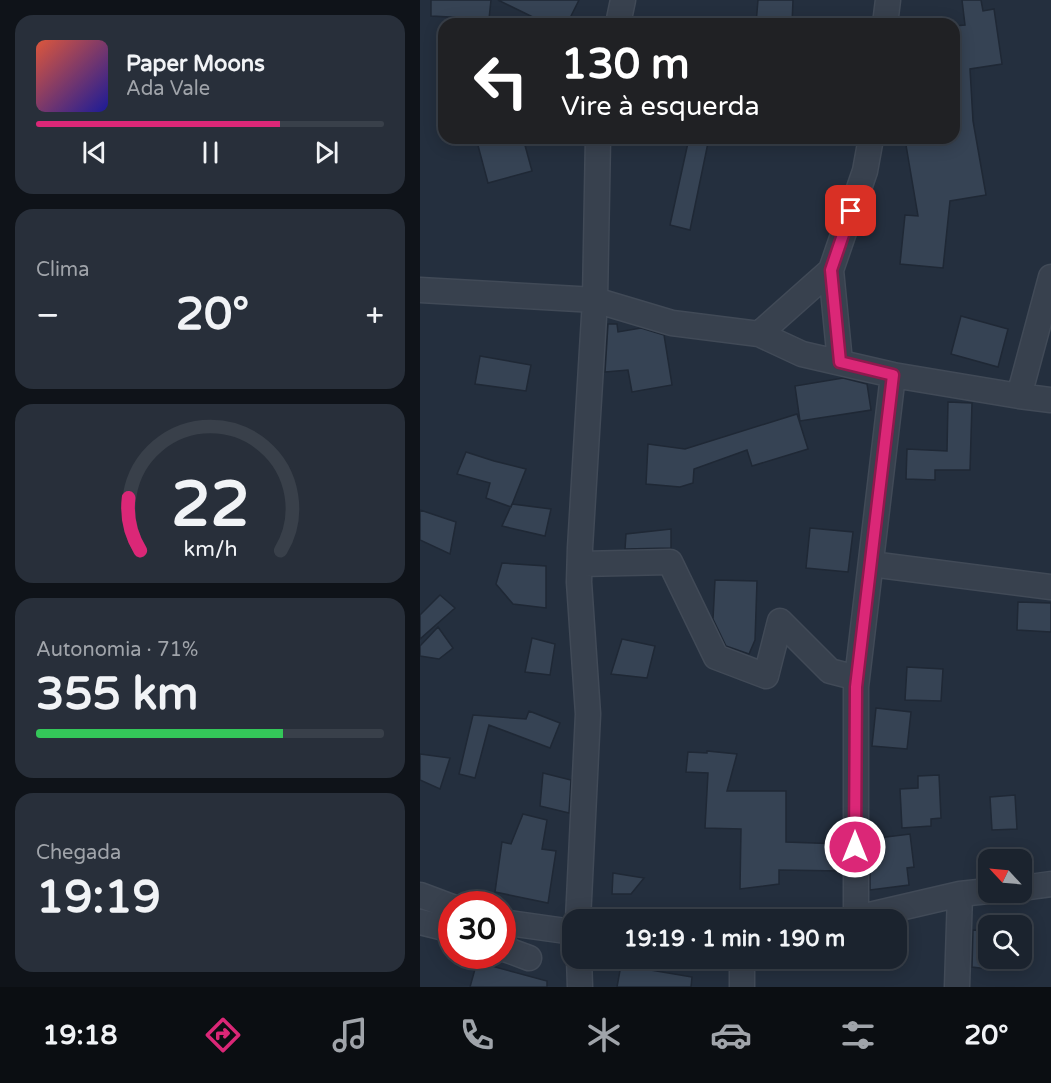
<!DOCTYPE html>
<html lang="pt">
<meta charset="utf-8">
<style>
:root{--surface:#1b232e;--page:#282f3a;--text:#f1f3f6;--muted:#a0a4aa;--line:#39404a;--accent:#db2777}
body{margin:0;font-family:"Varela Round",sans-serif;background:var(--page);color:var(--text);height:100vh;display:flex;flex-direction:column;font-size:22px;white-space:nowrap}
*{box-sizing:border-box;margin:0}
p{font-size:20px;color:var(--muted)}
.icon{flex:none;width:33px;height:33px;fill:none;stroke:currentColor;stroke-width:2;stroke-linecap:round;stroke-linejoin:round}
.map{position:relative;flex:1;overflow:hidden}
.side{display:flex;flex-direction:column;gap:15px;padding:15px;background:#0f1319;width:420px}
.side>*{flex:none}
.hud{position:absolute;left:18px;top:18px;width:522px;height:126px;border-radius:18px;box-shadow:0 3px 15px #0003,0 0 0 2px var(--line);background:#202124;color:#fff;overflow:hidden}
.needle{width:39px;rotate:296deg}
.fabs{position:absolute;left:558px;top:849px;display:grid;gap:12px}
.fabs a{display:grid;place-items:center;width:54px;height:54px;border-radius:12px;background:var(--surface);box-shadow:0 3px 15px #0003,0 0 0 2px var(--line);font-size:30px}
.speed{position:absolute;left:18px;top:891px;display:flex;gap:12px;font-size:30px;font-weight:700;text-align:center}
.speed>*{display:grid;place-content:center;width:78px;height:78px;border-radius:50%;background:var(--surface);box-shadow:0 3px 15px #0003,0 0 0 2px var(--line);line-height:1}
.speed .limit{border:9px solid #d22;background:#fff;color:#111}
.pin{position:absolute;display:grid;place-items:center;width:51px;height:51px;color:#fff;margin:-26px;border-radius:12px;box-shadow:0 3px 9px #0006}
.me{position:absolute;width:66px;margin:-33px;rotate:0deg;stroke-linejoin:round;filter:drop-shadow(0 0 4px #0008)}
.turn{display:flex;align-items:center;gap:21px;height:126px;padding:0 24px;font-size:27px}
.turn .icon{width:78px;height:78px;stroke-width:2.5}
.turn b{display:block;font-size:42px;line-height:51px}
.big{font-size:45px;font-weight:700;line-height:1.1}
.side .tile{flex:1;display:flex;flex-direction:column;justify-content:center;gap:9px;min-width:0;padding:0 21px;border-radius:18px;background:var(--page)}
.side .dial{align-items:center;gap:0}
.dial svg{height:156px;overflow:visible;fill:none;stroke:var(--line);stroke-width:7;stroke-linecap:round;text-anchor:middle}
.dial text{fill:var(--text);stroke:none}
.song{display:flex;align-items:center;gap:18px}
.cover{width:72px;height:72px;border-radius:9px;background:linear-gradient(135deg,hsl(10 70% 55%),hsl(240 70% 35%))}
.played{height:6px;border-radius:3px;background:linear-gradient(90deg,var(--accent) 70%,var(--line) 70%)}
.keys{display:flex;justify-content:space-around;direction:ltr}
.heat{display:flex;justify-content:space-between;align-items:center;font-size:33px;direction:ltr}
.charge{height:9px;border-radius:4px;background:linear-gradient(90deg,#34c759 71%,var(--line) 0)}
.trip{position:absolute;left:142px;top:909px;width:345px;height:60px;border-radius:18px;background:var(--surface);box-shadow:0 3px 15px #0003,0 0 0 2px var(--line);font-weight:700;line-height:60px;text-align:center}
.tab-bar{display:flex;height:96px;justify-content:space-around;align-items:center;background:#0b0e12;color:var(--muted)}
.tab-bar .icon{width:42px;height:42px}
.tab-bar .active{color:var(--accent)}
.tab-bar b{font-size:27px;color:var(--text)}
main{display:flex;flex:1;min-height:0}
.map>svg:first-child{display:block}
.building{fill:#364354;stroke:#1f2835;stroke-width:1.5}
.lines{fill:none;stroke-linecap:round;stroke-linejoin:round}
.street-casing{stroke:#414a57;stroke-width:27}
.street{stroke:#38414e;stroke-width:24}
.route-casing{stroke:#8e194d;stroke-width:15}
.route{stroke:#db2777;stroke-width:10}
</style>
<main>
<section class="side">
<div class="tile">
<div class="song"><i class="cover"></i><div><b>Paper Moons</b><p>Ada Vale</p></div></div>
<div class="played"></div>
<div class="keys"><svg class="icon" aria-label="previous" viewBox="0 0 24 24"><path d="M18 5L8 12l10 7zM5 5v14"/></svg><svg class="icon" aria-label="pause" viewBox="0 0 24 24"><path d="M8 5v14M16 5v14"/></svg><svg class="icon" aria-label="next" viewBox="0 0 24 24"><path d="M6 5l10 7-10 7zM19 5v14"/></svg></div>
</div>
<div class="tile"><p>Clima</p>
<div class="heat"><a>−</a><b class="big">20°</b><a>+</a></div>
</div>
<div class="tile dial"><svg viewBox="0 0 100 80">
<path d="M14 69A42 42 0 1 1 86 69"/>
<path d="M14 69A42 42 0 0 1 8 42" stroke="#db2777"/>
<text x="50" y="56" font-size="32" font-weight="700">22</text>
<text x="50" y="72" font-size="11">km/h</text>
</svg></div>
<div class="tile"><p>Autonomia · 71%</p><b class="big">355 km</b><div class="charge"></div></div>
<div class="tile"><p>Chegada</p><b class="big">19:19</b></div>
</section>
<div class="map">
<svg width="631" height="987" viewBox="0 0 631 987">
<rect width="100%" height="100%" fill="#242f3e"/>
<path class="building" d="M 11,0 L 71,0 L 69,19 L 11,16 Z
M 78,0 L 159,0 L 147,24 L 127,24 Z
M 338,0 L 373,0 L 372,24 L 336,24 Z
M 542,0 L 561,0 L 563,11 L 574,9 L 582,64 L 550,69 L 553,121 L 566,195 L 530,201 L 523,268 L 480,264 L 485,215 L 498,216 L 486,145 L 534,138 L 534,26 L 545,25 Z
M 56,138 L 103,138 L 112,171 L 68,183 Z
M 269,138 L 289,138 L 270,230 L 250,225 Z
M 541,316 L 588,329 L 578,367 L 531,354 Z
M 188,324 L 197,324 L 198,332 L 221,328 L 244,335 L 252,385 L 212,392 L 208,370 L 185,372 Z
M 60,356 L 111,365 L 106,391 L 55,384 Z
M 423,378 L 447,384 L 451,410 L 380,421 L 375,386 Z
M 528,402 L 552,403 L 550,470 L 515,470 L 515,480 L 486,479 L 487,449 L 527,451 Z
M 377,414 L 388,449 L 332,466 L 327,450 L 274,469 L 273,483 L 260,487 L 226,484 L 228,444 L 265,449 Z
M 46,452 L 74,461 L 106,469 L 91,507 L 66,498 L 70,483 L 37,474 Z
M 92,504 L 131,509 L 125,536 L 82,526 Z
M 0,510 L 36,522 L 30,554 L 0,540 Z
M 390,528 L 433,532 L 428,572 L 386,568 Z
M 251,529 L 251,548 L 205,549 L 206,534 Z
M 82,563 L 126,566 L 126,608 L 93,604 L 76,584 Z
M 295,580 L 337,581 L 335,640 L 329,654 L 306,646 L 293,619 Z
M 20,595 L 35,608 L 0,639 L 0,615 Z
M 598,602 L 631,603 L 631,632 L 597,630 Z
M 18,627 L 33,648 L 19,659 L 0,656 L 0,646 Z
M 112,638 L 135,644 L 130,675 L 105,672 Z
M 202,639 L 235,646 L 227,678 L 191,674 Z
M 487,667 L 523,669 L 521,701 L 485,700 Z
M 456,708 L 491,712 L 487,749 L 452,746 Z
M 109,711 L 140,723 L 130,748 L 69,725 L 55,778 L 39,774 L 53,715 L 106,719 Z
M 287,751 L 317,754 L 307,791 L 366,791 L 366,842 L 422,844 L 422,871 L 359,870 L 359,884 L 320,889 L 321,829 L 285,828 L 288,773 L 266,772 L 268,752 L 287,753 Z
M 0,754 L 30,758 L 20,789 L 0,780 Z
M 123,773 L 151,780 L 149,813 L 120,806 Z
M 519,775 L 521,818 L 511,819 L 511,826 L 482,828 L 480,789 L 498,788 L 498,776 Z
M 595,795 L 597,829 L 572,830 L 570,797 Z
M 103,814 L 127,820 L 122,849 L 136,851 L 128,903 L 75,892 L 82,842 L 91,844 Z
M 490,834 L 494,867 L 487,868 L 489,885 L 450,890 L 450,839 Z
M 193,873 L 224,878 L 211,894 L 192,894 Z
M 553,930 L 568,931 L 568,969 L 552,967 Z
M 57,962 L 127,981 L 127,987 L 50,987 Z
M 201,965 L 272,977 L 271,987 L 197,987 Z"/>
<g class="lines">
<defs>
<path id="street" d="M 198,24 L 203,0
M 465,24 L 468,0
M 0,290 L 175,300 L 252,323 L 339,334 L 382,354 L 473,375 L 599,396 L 631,400
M 339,334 L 411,270
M 420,362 L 411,270 L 445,171 L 451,138
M 599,396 L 631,277
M 160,564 L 250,562 L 296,657 L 346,676 L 360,621 L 410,671 L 437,678
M 451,564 L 631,587
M 602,888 L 631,884
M 0,895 L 32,907
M 436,918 L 436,687 L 473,375
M 158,920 L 168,714 L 159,582 L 160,548 L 175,300 L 178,138
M 428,920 L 540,894 L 568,891
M 0,922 L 32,930
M 82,922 L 153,932
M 82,948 L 109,958
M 159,958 L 160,987
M 322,958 L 322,987
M 537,987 L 540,894"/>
</defs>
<use href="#street" class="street-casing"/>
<use href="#street" class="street"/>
</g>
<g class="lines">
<defs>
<path id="route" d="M 431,211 L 411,270 L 420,362 L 473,375 L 436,687 L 435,847"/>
</defs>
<use href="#route" class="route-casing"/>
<use href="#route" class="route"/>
</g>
</svg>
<div class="fabs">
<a><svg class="needle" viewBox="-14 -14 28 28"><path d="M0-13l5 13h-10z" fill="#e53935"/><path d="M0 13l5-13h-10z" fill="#a0a4aa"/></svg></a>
<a><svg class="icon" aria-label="search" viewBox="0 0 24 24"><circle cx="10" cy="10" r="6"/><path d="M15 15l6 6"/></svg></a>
</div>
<div class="speed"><div class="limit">30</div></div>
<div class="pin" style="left:431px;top:211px;background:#d93025"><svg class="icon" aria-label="arrive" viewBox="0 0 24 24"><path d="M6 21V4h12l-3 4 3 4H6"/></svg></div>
<svg class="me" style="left:435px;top:847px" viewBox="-20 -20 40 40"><circle r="17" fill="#db2777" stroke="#fff" stroke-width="3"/><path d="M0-11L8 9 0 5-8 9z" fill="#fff"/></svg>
<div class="trip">19:19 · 1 min · 190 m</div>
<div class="hud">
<div class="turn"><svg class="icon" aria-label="left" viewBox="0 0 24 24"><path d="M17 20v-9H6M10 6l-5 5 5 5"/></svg><div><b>130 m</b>Vire à esquerda</div></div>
</div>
</div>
</main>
<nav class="tab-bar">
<b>19:18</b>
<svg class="icon active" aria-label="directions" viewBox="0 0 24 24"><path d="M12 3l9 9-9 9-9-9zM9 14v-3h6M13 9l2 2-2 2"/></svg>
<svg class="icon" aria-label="music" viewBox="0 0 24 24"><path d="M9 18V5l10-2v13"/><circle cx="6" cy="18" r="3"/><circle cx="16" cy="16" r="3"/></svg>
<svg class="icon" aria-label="phone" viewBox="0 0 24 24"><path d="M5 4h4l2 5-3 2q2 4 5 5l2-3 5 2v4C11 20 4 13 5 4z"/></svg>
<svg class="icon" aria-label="climate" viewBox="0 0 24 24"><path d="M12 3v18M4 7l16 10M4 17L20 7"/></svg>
<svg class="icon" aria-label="car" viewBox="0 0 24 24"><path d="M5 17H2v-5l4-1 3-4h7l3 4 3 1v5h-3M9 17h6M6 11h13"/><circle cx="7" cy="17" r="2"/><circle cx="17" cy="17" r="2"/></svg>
<svg class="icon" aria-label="filters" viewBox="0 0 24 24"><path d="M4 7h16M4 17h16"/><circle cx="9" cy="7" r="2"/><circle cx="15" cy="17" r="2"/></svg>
<b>20°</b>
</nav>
